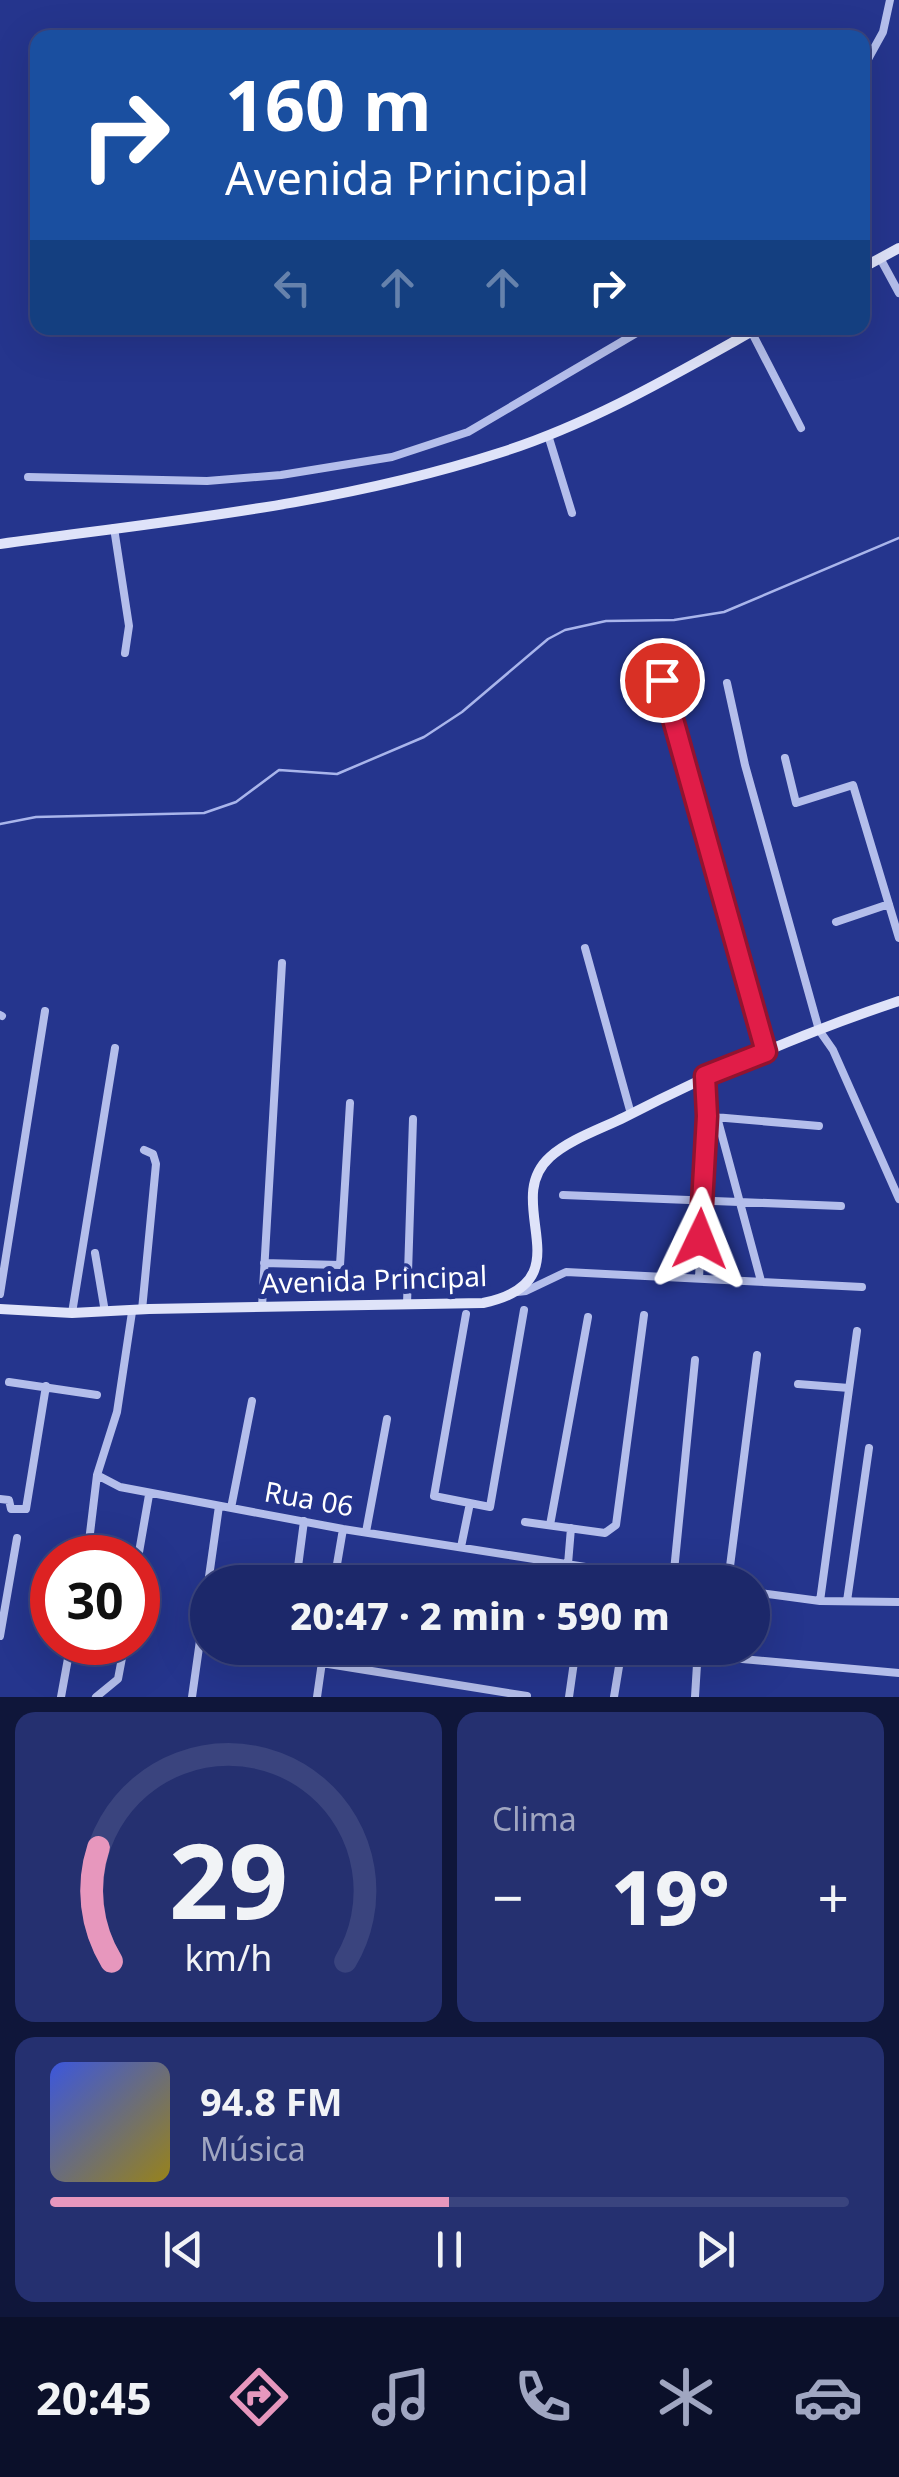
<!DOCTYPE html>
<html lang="pt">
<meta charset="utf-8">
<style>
:root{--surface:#1c286a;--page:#253070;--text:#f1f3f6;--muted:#a0a6c1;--line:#3a447e;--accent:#e797bd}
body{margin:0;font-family:"Noto Sans",sans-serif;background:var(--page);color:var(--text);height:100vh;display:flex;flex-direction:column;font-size:38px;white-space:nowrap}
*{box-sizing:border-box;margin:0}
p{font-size:32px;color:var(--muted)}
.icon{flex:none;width:55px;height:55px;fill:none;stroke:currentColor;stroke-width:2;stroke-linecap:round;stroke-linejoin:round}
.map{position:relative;height:1697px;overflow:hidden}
.side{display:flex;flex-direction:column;gap:15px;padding:15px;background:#0f163a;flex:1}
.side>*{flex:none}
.hud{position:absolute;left:30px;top:30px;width:840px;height:305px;border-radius:20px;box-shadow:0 10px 40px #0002,0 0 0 2px var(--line);background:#1a4fa0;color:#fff;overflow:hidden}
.speed{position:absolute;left:30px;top:1535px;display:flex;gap:20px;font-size:50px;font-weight:700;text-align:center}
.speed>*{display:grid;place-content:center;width:130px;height:130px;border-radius:50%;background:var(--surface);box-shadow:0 10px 40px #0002,0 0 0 2px var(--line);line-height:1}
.speed .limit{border:15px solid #d22;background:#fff;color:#111}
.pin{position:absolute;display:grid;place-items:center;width:85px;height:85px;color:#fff;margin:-42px;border:5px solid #fff;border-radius:50%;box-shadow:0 2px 10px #0007}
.me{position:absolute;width:110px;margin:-55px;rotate:2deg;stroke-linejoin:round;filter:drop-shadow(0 0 8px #0008)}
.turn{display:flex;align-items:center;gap:35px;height:210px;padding:0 30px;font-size:45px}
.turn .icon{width:130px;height:130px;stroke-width:2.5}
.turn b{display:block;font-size:70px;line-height:85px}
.lanes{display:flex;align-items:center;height:95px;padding:0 30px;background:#0003;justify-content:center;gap:50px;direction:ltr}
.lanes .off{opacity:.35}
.big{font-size:75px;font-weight:800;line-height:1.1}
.side .widget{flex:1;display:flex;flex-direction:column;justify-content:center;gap:15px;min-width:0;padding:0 35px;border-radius:20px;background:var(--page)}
.side .dial{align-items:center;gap:0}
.dial svg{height:260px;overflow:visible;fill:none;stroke:var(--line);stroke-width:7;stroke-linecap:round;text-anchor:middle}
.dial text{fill:var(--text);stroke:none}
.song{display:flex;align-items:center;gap:30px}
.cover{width:120px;height:120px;border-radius:15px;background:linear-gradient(135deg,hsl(230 70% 55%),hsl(50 70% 35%))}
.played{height:10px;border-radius:5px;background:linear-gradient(90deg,var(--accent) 50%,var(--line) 50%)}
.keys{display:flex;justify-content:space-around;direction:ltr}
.heat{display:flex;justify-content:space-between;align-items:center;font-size:55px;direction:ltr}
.side .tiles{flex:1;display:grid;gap:15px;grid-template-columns:1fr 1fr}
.widget:last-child{grid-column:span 2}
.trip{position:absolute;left:190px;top:1565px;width:580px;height:100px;border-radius:50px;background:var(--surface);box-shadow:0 10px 40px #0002,0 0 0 2px var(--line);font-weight:800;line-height:100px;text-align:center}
.tab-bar{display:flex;height:160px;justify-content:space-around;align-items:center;background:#0b102a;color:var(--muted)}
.tab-bar .icon{width:70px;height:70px}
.tab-bar .current{color:var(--accent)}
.tab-bar b{font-size:45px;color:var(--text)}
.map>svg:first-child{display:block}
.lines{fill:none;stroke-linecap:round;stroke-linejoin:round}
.stream{stroke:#a9b5eb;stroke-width:2.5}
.street{stroke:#b4beeb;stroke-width:8}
.secondary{stroke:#dfe3f9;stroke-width:10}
.route-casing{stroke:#92132f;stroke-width:25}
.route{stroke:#e11d48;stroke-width:18}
.labels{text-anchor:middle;stroke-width:10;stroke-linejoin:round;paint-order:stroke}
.street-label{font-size:28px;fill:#fff;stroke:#25358d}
</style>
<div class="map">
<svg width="899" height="1697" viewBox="0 0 899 1697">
<rect width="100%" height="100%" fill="#25358d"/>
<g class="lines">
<path class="stream" d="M 0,824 L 36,817 L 204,813 L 236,802 L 279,770 L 337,774 L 424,737 L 462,712 L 548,639 L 565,630 L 606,621 L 674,620 L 724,612 L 899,538"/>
<path class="street" d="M 862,70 L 883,32 L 890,0
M 880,258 L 899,293
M 751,331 L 801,428
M 548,435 L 572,513
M 28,477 L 207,481 L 281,475 L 392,457 L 468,432 L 645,328
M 114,528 L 129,626 L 125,653
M 663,680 L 766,1052
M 727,683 L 745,765 L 819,1030 L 833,1050 L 899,1199
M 785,758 L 796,803 L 853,785 L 899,938
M 836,922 L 889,904
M 585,948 L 631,1114
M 0,1015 L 2,1016
M 714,1117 L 819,1126
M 717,1117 L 761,1281
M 563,1195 L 841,1206
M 95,1253 L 105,1312
M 264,1263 L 340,1265 L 350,1103
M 699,1278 L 707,1116 L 705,1076
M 517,1292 L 526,1291 L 566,1272 L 862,1287
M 0,1294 L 45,1011
M 407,1304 L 413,1119
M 262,1307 L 282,963
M 142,1310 L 156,1164 L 153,1154 L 144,1150
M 132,1312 L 117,1412 L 97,1475 L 120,1487 L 343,1529 L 681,1582
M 72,1313 L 115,1048
M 466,1314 L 434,1496 L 490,1507 L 524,1310
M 9,1382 L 97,1395
M 798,1384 L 849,1388
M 0,1499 L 9,1500 L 11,1509 L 26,1509 L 46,1386
M 231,1508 L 252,1401
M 525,1522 L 605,1533 L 616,1525 L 644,1315
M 550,1525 L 588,1317
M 366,1532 L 387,1419
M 461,1547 L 470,1503
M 87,1558 L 97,1475
M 138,1558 L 149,1495
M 568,1564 L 571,1528
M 673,1581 L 695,1360
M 296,1582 L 304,1521
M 334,1582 L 343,1529
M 728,1582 L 757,1355
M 752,1592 L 820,1601 L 899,1602
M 820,1601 L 857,1331
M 847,1601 L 869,1448
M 0,1636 L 17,1538
M 698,1655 L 899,1673
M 322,1663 L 527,1696
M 61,1697 L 71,1642
M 96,1697 L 118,1679 L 125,1642
M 192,1697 L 219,1506
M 317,1697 L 324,1648
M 569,1697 L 576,1648
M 614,1697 L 622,1648
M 695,1697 L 698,1648"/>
<path class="secondary" d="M 862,268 L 899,248
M 0,544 C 167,521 338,505 499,453 C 591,424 674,375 758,328
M 0,1309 L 72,1313 L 149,1309 L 483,1303 C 588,1281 499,1203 550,1157 C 570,1139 601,1129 625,1117 C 713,1072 805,1032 899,1001"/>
</g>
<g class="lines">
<defs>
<path id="route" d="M 662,680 L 766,1052 L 705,1076 L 707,1116 L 700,1239"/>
</defs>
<use href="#route" class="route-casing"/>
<use href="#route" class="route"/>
</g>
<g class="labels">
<g class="street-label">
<text transform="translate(374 1280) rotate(-2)" y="10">Avenida Principal</text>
<text transform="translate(309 1499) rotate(10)" y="10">Rua 06</text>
</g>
</g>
</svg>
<div class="speed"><div class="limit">30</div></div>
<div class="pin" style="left:662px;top:680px;background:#d93025"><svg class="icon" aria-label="arrive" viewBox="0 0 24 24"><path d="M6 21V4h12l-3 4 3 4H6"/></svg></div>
<svg class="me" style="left:700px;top:1239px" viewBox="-20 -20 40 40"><path d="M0-17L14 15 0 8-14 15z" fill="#e11d48" stroke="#fff" stroke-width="4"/></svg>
<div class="trip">20:47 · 2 min · 590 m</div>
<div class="hud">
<div class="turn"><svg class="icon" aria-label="right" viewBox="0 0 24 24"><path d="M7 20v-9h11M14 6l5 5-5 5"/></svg><div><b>160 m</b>Avenida Principal</div></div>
<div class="lanes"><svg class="icon off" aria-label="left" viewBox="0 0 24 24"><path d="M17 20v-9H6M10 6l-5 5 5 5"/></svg><svg class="icon off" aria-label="ahead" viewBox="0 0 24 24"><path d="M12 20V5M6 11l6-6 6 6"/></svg><svg class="icon off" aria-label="ahead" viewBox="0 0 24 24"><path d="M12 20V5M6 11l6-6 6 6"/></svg><svg class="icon" aria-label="right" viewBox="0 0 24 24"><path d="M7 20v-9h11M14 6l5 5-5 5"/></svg></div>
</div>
</div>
<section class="side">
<div class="tiles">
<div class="widget dial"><svg viewBox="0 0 100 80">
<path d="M14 69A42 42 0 1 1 86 69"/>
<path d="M14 69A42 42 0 0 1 10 34" stroke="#e797bd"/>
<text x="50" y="56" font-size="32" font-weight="700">29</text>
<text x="50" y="72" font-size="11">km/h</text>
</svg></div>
<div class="widget"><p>Clima</p>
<div class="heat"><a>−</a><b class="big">19°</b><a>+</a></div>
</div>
<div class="widget">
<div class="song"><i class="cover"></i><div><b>94.8 FM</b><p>Música</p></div></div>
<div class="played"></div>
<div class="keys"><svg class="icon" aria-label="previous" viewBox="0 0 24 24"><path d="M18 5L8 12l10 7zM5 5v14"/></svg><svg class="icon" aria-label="pause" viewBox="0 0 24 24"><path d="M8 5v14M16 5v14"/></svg><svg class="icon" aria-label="next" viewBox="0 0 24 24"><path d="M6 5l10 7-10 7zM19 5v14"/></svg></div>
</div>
</div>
</section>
<nav class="tab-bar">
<b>20:45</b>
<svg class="icon current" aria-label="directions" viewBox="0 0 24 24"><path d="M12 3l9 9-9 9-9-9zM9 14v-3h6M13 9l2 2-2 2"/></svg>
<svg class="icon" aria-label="music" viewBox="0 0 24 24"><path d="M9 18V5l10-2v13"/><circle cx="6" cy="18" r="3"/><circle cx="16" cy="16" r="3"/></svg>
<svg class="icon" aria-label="phone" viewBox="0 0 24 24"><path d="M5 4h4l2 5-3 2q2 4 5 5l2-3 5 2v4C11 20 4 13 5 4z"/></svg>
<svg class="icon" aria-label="climate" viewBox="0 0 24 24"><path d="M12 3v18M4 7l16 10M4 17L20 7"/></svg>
<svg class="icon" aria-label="car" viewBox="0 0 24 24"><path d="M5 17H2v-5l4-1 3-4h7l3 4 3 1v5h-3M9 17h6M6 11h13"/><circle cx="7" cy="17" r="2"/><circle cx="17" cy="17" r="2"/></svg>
</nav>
